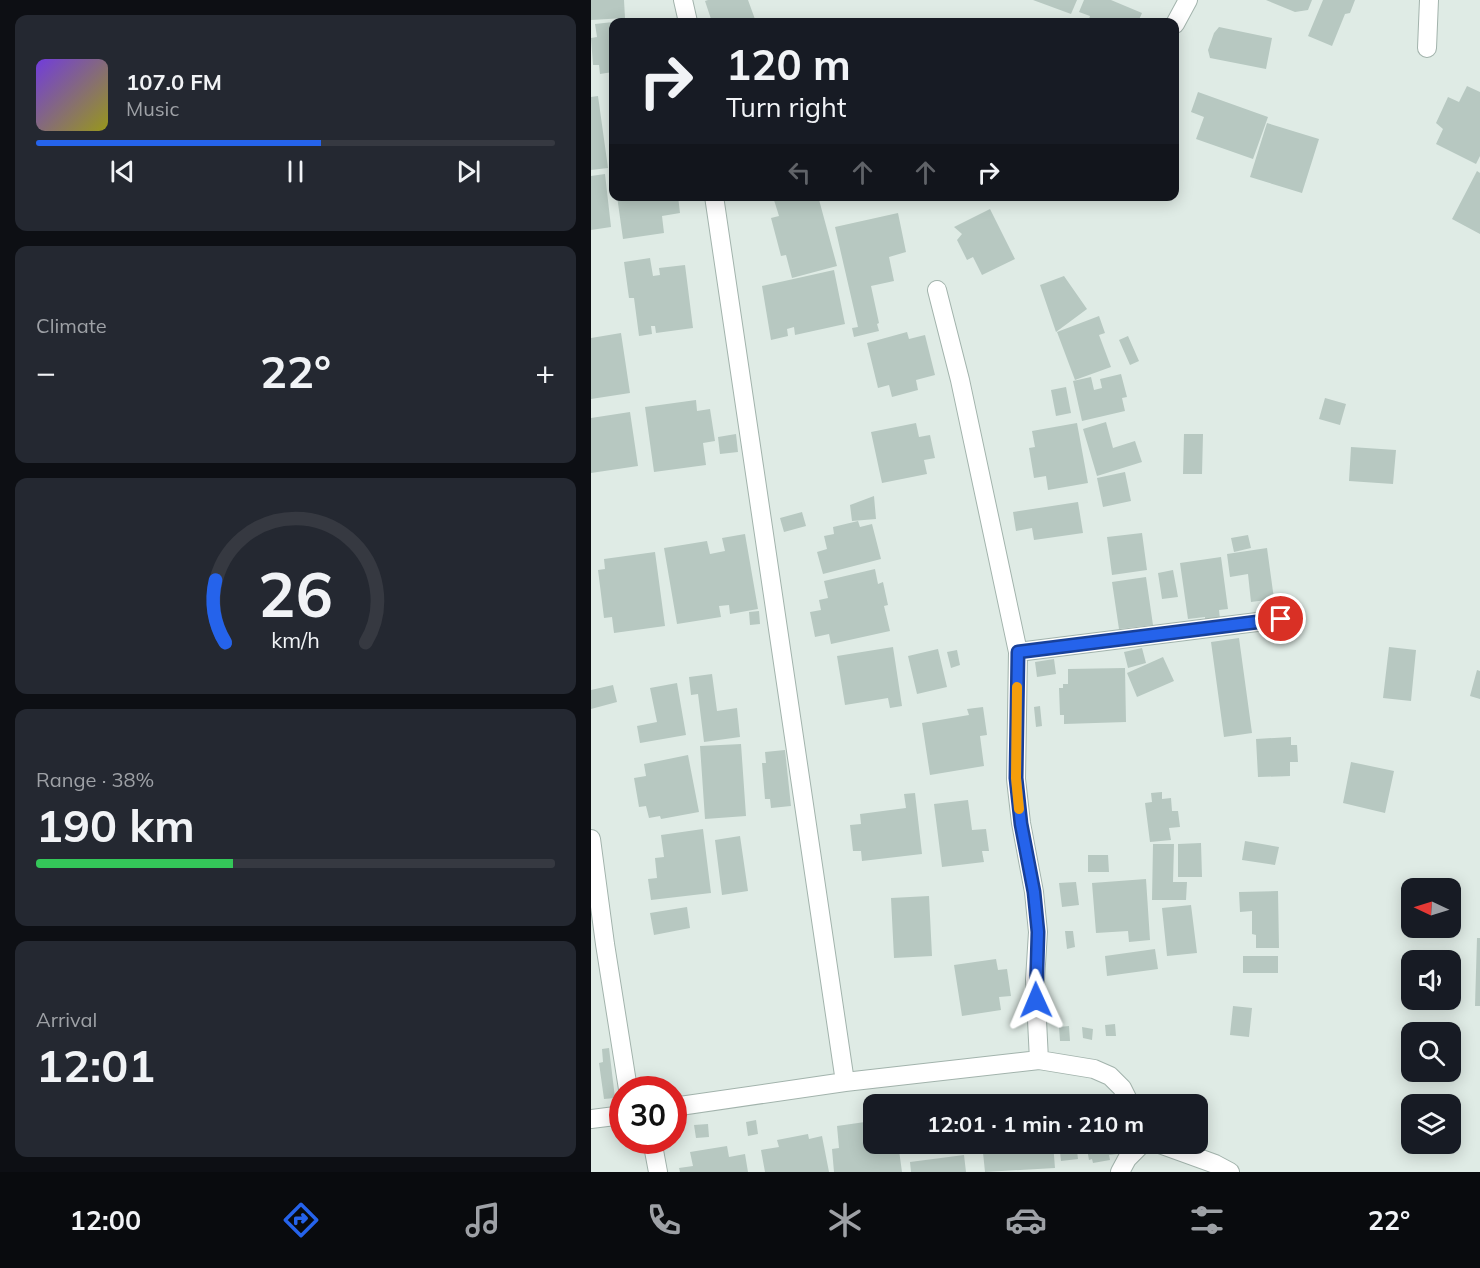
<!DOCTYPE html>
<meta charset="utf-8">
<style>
:root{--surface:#171b24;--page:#242831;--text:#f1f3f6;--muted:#9ea1a6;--line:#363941;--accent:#2563eb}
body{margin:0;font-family:Mulish,sans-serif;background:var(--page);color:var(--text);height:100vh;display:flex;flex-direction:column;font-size:22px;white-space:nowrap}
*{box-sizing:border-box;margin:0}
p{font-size:20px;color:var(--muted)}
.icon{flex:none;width:33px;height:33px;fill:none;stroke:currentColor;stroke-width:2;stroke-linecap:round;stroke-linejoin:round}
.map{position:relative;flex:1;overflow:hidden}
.panel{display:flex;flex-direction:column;gap:15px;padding:15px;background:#0d0f14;width:591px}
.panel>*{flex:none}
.hud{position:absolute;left:18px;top:18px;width:570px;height:183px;border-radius:12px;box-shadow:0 3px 15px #0003;background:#171b24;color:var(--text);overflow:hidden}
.needle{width:39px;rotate:274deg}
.buttons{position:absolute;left:810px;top:878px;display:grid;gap:12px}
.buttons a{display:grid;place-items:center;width:60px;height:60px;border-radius:12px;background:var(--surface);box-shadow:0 3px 15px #0003;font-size:30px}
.speed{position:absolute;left:18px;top:1076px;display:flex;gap:12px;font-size:30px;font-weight:700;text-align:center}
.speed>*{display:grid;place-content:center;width:78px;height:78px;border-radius:50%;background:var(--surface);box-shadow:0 3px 15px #0003;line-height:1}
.speed .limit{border:9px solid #d22;background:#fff;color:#111}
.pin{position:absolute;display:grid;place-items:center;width:51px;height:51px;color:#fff;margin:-26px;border:3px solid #fff;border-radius:50%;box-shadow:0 2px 6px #0007}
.me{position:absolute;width:66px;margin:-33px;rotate:359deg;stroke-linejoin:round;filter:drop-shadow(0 0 4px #0008)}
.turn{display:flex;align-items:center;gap:21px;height:126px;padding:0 18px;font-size:27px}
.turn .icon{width:78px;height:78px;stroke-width:2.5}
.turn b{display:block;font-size:42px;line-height:51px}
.lanes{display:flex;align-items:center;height:57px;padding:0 18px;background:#0003;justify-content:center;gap:30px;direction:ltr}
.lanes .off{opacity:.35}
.big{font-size:45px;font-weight:700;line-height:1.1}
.panel .card{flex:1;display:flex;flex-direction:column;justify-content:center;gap:9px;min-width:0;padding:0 21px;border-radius:12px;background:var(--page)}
.panel .dial{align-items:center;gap:0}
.dial svg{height:156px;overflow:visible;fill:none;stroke:var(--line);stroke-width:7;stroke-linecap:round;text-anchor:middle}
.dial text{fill:var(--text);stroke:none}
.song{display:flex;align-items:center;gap:18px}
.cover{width:72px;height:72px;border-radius:9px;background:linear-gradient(135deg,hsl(260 70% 55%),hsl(60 70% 35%))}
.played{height:6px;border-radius:3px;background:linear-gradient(90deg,var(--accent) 55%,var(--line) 55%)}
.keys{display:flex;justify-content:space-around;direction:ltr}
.heat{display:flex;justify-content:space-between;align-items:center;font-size:33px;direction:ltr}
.charge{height:9px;border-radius:4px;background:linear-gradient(90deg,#34c759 38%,var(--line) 0)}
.trip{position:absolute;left:272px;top:1094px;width:345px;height:60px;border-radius:12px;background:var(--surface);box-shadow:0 3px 15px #0003;font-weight:700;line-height:60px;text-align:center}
.dock{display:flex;height:96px;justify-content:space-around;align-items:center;background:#090b0e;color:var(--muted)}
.dock .icon{width:42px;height:42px}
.dock .selected{color:var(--accent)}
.dock b{font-size:27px;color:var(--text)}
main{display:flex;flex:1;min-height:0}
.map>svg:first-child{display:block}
.building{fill:#b7c8c1}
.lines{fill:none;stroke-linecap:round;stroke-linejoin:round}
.minor-casing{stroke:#a2b3ac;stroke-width:20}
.minor{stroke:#fff;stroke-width:18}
.route-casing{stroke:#184099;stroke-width:15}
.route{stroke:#2563eb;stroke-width:10}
.slow{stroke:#f59e0b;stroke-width:10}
</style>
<main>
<section class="panel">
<div class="card">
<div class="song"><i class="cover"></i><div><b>107.0 FM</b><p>Music</p></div></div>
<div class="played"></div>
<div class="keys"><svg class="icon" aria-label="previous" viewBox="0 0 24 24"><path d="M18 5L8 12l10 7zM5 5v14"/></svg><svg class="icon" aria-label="pause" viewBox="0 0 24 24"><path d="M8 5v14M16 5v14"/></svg><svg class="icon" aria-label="next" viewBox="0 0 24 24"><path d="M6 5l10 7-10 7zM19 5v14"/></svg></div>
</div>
<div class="card"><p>Climate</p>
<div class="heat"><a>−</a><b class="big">22°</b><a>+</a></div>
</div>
<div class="card dial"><svg viewBox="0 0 100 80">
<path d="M14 69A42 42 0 1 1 86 69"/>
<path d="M14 69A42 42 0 0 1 9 37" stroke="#2563eb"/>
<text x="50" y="56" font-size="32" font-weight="700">26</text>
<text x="50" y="72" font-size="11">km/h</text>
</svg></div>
<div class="card"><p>Range · 38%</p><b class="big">190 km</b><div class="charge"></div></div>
<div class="card"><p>Arrival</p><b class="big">12:01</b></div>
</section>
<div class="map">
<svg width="889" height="1172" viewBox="0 0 889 1172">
<rect width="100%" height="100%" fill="#dfebe5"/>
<path class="building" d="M 0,0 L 33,0 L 34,18 L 0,20 Z
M 117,0 L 157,0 L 165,22 L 121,22 L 114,1 Z
M 442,0 L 486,0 L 480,14 Z
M 493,0 L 520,0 L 551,13 L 547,22 L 497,22 L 499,16 L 488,12 Z
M 675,0 L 721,0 L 717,10 L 704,12 Z
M 732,0 L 764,0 L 759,13 L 754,14 L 741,46 L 717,36 Z
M 22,22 L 22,72 L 9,74 L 8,65 L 2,65 L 0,38 L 6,37 L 4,24 Z
M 628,27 L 681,38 L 675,69 L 619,58 L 617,50 L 623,33 Z
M 876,86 L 889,92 L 889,156 L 885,164 L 845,144 L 852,129 L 845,123 L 857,97 L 868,102 Z
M 607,92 L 677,117 L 662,159 L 605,139 L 613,117 L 600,112 Z
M 7,96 L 17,168 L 0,170 L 0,97 Z
M 676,123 L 728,139 L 711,193 L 659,177 Z
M 886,171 L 889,173 L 889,234 L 861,219 Z
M 14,174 L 20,227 L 0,230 L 0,176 Z
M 26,196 L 87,196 L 89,213 L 71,216 L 73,233 L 32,239 Z
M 197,196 L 227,196 L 246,266 L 201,278 L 195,255 L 190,256 L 180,218 L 188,216 L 183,200 Z
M 399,209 L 424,259 L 391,275 L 382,257 L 376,260 L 366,240 L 371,234 L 363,227 Z
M 307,213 L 315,252 L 298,257 L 303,281 L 280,286 L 288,323 L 286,324 L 288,331 L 263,337 L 261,328 L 267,327 L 244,227 Z
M 59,258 L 62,276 L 69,275 L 68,268 L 94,265 L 102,328 L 65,333 L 64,326 L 60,326 L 61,334 L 48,336 L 43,298 L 38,298 L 33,262 Z
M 243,270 L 254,324 L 204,335 L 203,327 L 196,329 L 197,336 L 180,340 L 171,286 Z
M 473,276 L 496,309 L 465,332 L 449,285 Z
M 508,316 L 514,333 L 508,335 L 520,367 L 484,380 L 466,332 Z
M 316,332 L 318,339 L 334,335 L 344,375 L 325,380 L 327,390 L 301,397 L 298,385 L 287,388 L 276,343 Z
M 30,333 L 39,393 L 0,399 L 0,338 Z
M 537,336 L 548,361 L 539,365 L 528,340 Z
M 530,374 L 536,397 L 531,398 L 534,411 L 491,421 L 482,381 L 500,377 L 503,390 L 511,388 L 509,379 Z
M 475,387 L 480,413 L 465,416 L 460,390 Z
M 734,398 L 755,404 L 749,425 L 728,419 Z
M 105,400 L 106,411 L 119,409 L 124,441 L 112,443 L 115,465 L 63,472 L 54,407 Z
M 39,412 L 47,466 L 0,473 L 0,418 Z
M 515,422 L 522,448 L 544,441 L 551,462 L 506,476 L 492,429 Z
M 325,423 L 328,437 L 339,435 L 344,458 L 333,460 L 336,474 L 291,483 L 280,432 Z
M 486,423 L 497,483 L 457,490 L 455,476 L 443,478 L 438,448 L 444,447 L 441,431 Z
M 145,434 L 147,452 L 129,454 L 127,437 Z
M 593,434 L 612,434 L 611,474 L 592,474 Z
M 760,447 L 805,450 L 802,484 L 758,481 Z
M 534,472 L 540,501 L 512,507 L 506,478 Z
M 283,496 L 285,519 L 261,521 L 259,505 Z
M 487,502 L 492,533 L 443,540 L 441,528 L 425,531 L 422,512 Z
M 211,512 L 215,526 L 193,532 L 189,518 Z
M 267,521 L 269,527 L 281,524 L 290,559 L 232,574 L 226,552 L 236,549 L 233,536 L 243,534 L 242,527 Z
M 551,533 L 556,570 L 521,575 L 516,537 Z
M 154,534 L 167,609 L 139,614 L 138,605 L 128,606 L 130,617 L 86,624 L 73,548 L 116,541 L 119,554 L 134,551 L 131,538 Z
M 657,535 L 660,548 L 643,552 L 640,538 Z
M 676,548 L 683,599 L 660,602 L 657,574 L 639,577 L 636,554 Z
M 64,552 L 74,626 L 23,633 L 21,617 L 13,618 L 7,570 L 14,569 L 13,559 Z
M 630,557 L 637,609 L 628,610 L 629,619 L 614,621 L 614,617 L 597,619 L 589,563 Z
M 284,569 L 287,584 L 292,582 L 297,605 L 293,606 L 299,631 L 240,644 L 238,634 L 224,637 L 219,612 L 230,610 L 228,600 L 237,598 L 233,581 Z
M 582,570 L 587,597 L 571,599 L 567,573 Z
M 555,577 L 562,625 L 528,629 L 521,582 Z
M 168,611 L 169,624 L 159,625 L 158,612 Z
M 648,638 L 661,733 L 633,737 L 620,642 Z
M 302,647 L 311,706 L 299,708 L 297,698 L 254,705 L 246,656 Z
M 798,647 L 825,650 L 820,701 L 792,698 Z
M 551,648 L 555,663 L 537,668 L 533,652 Z
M 347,649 L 356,687 L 326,694 L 317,656 Z
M 366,650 L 369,665 L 360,668 L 356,652 Z
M 572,657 L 583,681 L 546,697 L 536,673 Z
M 463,659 L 465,674 L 446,677 L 444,662 Z
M 534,668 L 535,722 L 473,724 L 473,715 L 469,715 L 468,688 L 472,688 L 472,684 L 477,684 L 477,669 Z
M 886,670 L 889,671 L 889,699 L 879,696 Z
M 121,674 L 126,711 L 146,708 L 149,737 L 113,742 L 107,694 L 100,695 L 98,677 Z
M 86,683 L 95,735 L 49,743 L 46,726 L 66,722 L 59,688 Z
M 22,685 L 26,702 L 0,709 L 0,690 Z
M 449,706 L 451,726 L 445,727 L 443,707 Z
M 392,707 L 396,735 L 389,736 L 393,766 L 339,775 L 331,723 L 378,715 L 376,709 Z
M 700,737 L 700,745 L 706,745 L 707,762 L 699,762 L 699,776 L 667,777 L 665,739 Z
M 150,744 L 155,816 L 114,819 L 109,746 Z
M 194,750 L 200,806 L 180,808 L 179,799 L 174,799 L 171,763 L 175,763 L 174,752 Z
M 97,755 L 108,812 L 70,819 L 69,816 L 58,818 L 55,806 L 48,807 L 43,778 L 55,776 L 53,764 Z
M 760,762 L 803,771 L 794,813 L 752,803 Z
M 571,792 L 571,799 L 580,798 L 581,811 L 587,811 L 589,827 L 578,828 L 580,840 L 559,842 L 554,803 L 561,802 L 560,793 Z
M 324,793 L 331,854 L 271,861 L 270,851 L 262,851 L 259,825 L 270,824 L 269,814 L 315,808 L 313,794 Z
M 377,800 L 381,830 L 395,829 L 398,851 L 391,851 L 393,862 L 351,867 L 343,804 Z
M 112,829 L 120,893 L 60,900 L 57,879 L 66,878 L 64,858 L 73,857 L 70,835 Z
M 149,836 L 157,891 L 131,895 L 124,840 Z
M 654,841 L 688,847 L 684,865 L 651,860 Z
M 610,843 L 611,877 L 587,877 L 587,844 Z
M 562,844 L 583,844 L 582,882 L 596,882 L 595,900 L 561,900 Z
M 497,855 L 517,855 L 518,872 L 497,872 Z
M 555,879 L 559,940 L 538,942 L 537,931 L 505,933 L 501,883 Z
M 485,882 L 488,905 L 471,907 L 468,883 Z
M 687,891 L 688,948 L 665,948 L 665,935 L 661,934 L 661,911 L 649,912 L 648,892 Z
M 338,896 L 341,956 L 303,958 L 300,898 Z
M 600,905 L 606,953 L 576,956 L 571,908 Z
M 96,907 L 99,928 L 63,935 L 59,913 Z
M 474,931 L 482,931 L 484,947 L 476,949 Z
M 886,938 L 889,938 L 889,1006 L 884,1006 Z
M 564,949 L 567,969 L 516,976 L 514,956 Z
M 652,956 L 687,956 L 687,973 L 652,973 Z
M 405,959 L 407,970 L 416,969 L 420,996 L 408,997 L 410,1010 L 371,1016 L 363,965 Z
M 642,1006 L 661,1008 L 658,1037 L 639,1035 Z
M 524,1024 L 525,1036 L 515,1036 L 514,1025 Z
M 478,1026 L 479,1041 L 469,1041 L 468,1027 Z
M 491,1027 L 502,1029 L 501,1040 L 492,1038 Z
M 18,1048 L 24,1098 L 13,1099 L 8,1063 L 12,1062 L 11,1049 Z
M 165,1120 L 167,1134 L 157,1136 L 155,1122 Z
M 274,1122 L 276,1138 L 282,1137 L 282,1143 L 307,1143 L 311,1172 L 243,1172 L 241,1149 L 248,1148 L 246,1126 Z
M 117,1124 L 118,1137 L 105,1138 L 103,1125 Z
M 217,1134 L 218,1139 L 231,1136 L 238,1172 L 174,1172 L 170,1150 L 188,1147 L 186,1140 Z
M 391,1143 L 462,1143 L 464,1168 L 394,1172 Z
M 468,1143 L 485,1143 L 487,1159 L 470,1161 Z
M 490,1143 L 532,1143 L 534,1153 L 518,1155 L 519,1160 L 502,1163 L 501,1159 L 498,1160 L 496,1149 L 491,1150 Z
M 136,1146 L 138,1157 L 154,1154 L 157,1172 L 89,1172 L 88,1168 L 102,1166 L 99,1152 Z
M 373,1155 L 375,1172 L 320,1172 L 319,1162 Z"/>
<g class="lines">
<defs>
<path id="minor" d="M 92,0 L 97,22
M 584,24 L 597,0
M 836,48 L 838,0
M 123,196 L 254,1082
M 346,290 L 369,380 L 427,652 L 425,779 L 430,823 L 443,892 L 447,932 L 444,980 L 448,1060
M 427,652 L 690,619
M 0,839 L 14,944 L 37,1089
M 82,1107 L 254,1082 L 448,1060 L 503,1069 L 519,1076 L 531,1088 L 539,1104
M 0,1119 L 32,1115
M 61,1140 L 67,1172
M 566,1143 L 624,1164 L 639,1172
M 529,1172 L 536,1159 L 552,1143"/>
</defs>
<use href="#minor" class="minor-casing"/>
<use href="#minor" class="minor"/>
</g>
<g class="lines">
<defs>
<path id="route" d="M 445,1000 L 447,932 L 443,892 L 430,824 L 425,778 L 427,652 L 690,619"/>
</defs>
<use href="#route" class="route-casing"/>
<use href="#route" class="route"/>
<path class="slow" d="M 426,687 L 425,778 L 428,809"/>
</g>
</svg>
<div class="buttons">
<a><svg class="needle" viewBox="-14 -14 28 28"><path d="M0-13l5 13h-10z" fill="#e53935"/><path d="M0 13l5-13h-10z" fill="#9ea1a6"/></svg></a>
<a><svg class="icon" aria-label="sound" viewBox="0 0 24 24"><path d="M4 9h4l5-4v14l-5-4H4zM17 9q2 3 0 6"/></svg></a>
<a><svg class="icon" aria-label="search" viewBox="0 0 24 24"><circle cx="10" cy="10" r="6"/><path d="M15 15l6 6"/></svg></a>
<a><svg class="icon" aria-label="layers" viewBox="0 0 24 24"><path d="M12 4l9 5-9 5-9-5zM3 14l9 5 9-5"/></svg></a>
</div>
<div class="speed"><div class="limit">30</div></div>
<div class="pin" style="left:690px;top:619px;background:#d93025"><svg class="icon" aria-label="arrive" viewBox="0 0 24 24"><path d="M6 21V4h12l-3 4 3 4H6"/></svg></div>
<svg class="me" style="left:445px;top:1000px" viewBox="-20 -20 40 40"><path d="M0-17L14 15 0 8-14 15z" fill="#2563eb" stroke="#fff" stroke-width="4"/></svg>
<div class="trip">12:01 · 1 min · 210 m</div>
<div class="hud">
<div class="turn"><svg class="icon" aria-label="right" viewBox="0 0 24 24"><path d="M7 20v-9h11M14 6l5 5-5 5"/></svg><div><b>120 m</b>Turn right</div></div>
<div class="lanes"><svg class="icon off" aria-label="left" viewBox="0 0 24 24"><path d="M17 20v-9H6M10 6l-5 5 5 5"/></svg><svg class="icon off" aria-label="ahead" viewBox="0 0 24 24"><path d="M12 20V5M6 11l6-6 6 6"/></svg><svg class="icon off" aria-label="ahead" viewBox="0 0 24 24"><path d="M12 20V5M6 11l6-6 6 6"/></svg><svg class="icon" aria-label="right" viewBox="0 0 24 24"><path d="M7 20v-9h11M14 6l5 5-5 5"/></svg></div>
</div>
</div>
</main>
<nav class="dock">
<b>12:00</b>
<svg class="icon selected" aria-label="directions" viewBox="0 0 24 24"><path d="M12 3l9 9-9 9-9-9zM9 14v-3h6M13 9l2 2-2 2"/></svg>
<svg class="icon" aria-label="music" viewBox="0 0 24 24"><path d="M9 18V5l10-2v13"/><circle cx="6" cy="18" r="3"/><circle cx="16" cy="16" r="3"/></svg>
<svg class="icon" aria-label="phone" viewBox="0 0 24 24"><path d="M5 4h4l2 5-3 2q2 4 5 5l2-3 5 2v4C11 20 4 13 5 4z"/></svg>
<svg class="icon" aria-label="climate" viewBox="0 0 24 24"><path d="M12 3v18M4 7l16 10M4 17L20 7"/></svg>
<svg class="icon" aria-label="car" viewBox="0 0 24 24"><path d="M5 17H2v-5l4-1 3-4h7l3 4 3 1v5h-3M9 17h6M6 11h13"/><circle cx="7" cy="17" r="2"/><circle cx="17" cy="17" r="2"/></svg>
<svg class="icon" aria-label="filters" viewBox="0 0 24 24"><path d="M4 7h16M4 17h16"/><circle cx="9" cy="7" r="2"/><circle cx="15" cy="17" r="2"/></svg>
<b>22°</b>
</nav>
